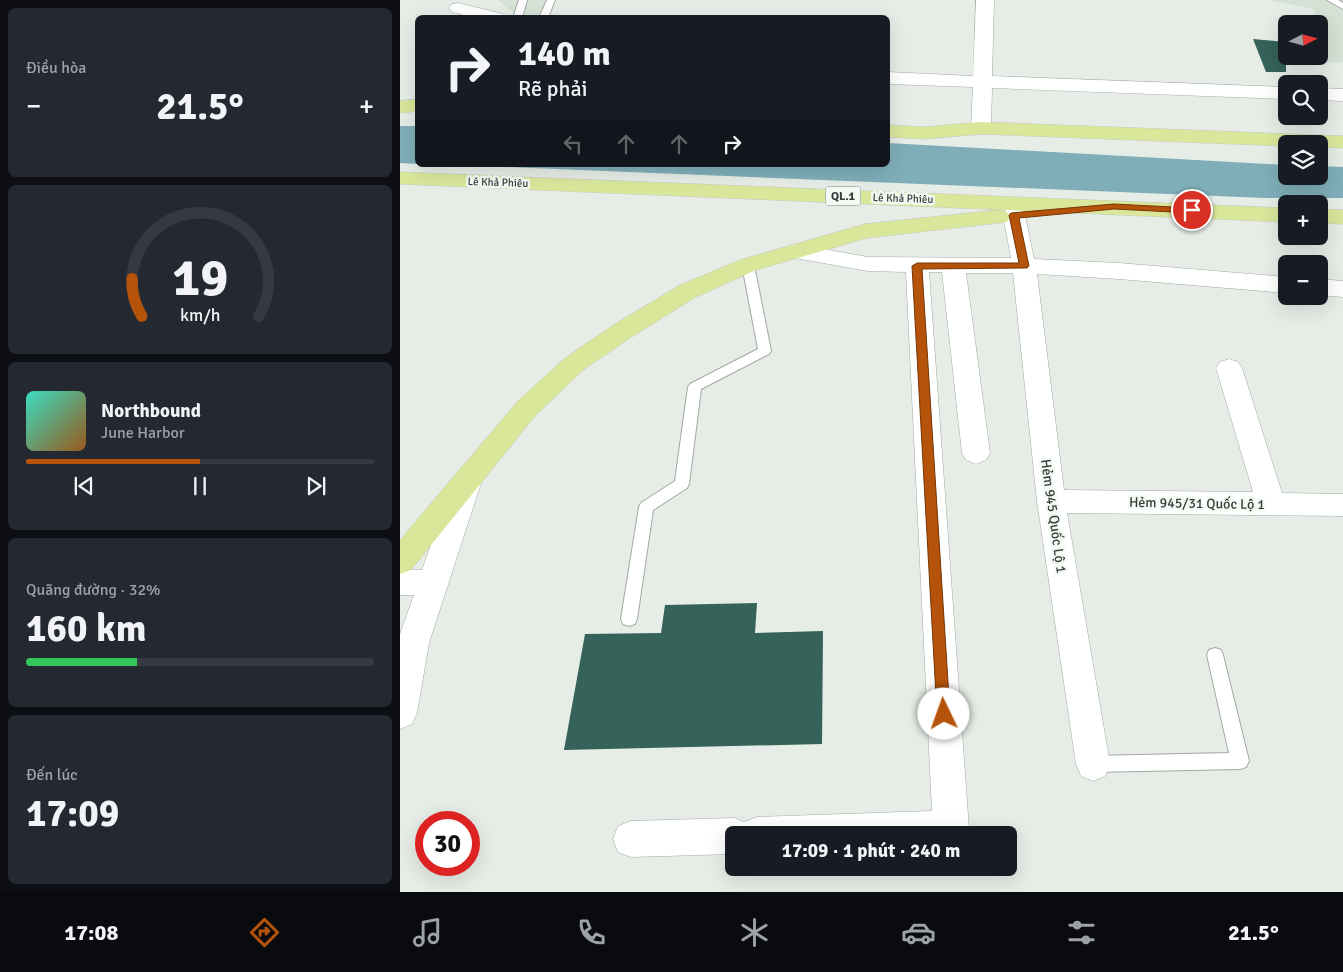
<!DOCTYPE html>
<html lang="vi">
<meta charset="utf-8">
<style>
:root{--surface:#171b24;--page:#242831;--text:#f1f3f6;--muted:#9ea1a6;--line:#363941;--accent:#b45309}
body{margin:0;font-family:Signika,sans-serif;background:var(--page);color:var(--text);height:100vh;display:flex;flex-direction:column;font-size:19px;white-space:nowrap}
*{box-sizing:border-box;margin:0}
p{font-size:16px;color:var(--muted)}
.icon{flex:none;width:28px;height:28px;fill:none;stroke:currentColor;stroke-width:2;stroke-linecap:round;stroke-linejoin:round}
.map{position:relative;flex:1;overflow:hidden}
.panel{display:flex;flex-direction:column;gap:8px;padding:8px;background:#0d0f14;width:400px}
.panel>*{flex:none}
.hud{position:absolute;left:15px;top:15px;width:475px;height:152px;border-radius:8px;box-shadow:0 5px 20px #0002;background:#171b24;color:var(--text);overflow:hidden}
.needle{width:32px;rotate:84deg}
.fabs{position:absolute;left:878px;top:15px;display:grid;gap:10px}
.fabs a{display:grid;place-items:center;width:50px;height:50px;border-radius:8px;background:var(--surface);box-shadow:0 5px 20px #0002;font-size:25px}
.speed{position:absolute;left:15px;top:811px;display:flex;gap:10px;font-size:25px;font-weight:700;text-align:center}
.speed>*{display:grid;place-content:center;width:65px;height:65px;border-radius:50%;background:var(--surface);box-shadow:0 5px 20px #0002;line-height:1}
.speed .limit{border:8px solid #d22;background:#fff;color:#111}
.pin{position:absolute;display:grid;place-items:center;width:42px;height:42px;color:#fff;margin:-21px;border:2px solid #fff;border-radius:50%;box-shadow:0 1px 5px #0007}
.me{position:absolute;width:55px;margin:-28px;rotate:357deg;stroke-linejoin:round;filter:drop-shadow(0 0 4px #0008)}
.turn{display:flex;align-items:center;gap:18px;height:105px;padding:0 20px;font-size:22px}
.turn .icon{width:65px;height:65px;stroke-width:2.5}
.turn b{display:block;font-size:35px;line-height:42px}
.lanes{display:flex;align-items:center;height:48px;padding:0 20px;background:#0003;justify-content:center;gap:25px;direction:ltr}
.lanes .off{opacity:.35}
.big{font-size:38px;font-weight:700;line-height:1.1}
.panel .widget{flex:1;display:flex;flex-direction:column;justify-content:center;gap:8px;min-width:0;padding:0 18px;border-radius:8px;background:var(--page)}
.panel .dial{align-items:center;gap:0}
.dial svg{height:130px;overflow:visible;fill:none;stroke:var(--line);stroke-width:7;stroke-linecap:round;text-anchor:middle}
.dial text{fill:var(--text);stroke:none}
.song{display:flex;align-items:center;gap:15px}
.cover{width:60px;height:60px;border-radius:8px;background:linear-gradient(135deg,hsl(170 70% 55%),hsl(30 70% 35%))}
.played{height:5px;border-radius:2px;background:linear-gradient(90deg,var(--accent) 50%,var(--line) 50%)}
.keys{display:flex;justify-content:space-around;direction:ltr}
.heat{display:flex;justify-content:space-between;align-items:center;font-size:28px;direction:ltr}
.charge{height:8px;border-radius:4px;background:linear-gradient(90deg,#34c759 32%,var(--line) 0)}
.trip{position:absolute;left:325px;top:826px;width:292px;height:50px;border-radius:8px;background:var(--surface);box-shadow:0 5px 20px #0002;font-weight:700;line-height:50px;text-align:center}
.dock{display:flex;height:80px;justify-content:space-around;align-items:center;background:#090b0e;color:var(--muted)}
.dock .icon{width:35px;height:35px}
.dock .selected{color:var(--accent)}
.dock b{font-size:22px;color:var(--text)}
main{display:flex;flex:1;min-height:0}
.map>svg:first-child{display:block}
.built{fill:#d5e3d6}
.water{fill:#7faeb8}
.building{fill:#356259}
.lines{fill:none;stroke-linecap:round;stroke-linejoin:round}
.service-casing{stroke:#a2a9a2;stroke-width:2}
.minor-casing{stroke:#a2a9a2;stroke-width:1}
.trunk-casing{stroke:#c7c8c8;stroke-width:1}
.service{fill:#fff;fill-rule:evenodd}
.minor{fill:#fff;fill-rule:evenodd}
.trunk{fill:#dae69a;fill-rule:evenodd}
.route{fill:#b45309;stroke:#753606}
.labels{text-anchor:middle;stroke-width:5;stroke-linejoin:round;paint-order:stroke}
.far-street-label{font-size:11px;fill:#383b39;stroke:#f2faf3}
.shield{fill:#f2faf3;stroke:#707471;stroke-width:1}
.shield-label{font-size:12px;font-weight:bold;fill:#383b39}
.street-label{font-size:14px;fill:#383b39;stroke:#f2faf3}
</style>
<main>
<section class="panel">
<div class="widget"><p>Điều hòa</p>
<div class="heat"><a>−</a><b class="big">21.5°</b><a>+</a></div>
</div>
<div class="widget dial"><svg viewBox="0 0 100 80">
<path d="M14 69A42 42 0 1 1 86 69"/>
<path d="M14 69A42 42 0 0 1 8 46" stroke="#b45309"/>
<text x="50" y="56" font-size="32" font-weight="700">19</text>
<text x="50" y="72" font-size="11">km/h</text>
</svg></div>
<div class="widget">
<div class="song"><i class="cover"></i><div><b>Northbound</b><p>June Harbor</p></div></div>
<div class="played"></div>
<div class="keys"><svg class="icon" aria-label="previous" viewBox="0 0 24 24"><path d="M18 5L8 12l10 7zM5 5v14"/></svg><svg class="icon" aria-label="pause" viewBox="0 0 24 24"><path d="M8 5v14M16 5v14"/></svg><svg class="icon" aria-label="next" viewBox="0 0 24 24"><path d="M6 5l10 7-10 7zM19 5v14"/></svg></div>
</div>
<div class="widget"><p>Quãng đường · 32%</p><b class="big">160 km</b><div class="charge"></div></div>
<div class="widget"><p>Đến lúc</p><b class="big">17:09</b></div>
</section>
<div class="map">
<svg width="943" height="892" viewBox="0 0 943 892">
<rect width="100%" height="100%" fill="#e5ede6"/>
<path class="built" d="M 97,0 L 147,0 L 137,18 L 120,17 Z
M 867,0 L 943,0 L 943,63 L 916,61 L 913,56 L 919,56 L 919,24 L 912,24 L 915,9 Z"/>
<path class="water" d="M 0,126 L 17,126 L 17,164 L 0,163 Z
M 488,143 L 886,165 L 886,176 L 919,176 L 919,166 L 943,167 L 943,198 L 865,198 L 58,165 L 488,165 Z"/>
<path class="building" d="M 853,39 L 886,42 L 886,72 L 866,72 Z
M 357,603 L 355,633 L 423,631 L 422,744 L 164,750 L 185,634 L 261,633 L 265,605 Z"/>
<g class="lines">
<defs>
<path id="service" d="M 119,0 L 127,0 L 122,18 L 113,18 Z
M 147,0 L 155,0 L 148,18 L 139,18 Z
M 927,0 L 938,0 L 943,3 L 943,9 Z
M 348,261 L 354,265 L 371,351 L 369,354 L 301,389 L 289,484 L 287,488 L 253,510 L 237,619 L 235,624 L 229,626 L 223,624 L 221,619 L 239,507 L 241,503 L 275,481 L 288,387 L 290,384 L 358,349 L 342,265 Z
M 815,648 L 821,650 L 823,655 L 849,761 L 846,767 L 840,769 L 693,772 L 687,770 L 684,764 L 687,758 L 693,756 L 829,753 L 807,655 L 809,650 Z"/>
<path id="minor" d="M 576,0 L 594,0 L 592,76 L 886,87 L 886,99 L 592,88 L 591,128 L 588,132 L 581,134 L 574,132 L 571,128 L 573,87 L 488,84 L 488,72 L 573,76 Z
M 58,3 L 103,14 L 105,18 L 75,18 L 52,12 L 49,8 L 52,4 Z
M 919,88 L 943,89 L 943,101 L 919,100 Z
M 614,208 L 622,210 L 625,215 L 634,259 L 719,263 L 886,277 L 886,293 L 719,279 L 637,274 L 664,490 L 853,492 L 816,368 L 820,362 L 829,359 L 838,362 L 842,368 L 882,493 L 943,494 L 943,516 L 667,513 L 710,764 L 705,776 L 693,781 L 681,776 L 676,764 L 637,501 L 613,273 L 566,273 L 590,453 L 586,460 L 576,464 L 566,460 L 562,453 L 542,272 L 529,272 L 569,829 L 567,835 L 334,835 L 334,854 L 231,857 L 218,852 L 213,839 L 218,826 L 231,821 L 334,818 L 344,822 L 357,817 L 532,811 L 506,272 L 468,271 L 395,258 L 387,256 L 384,251 L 387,246 L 395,244 L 468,257 L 611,258 L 603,215 L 606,210 Z
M 919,279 L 943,281 L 943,297 L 919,295 Z
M 68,469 L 78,472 L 82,480 L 29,643 L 17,713 L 12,724 L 0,729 L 0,634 L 14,595 L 0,595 L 0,569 L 22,570 L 54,480 L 58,472 Z"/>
<path id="trunk" d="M 18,99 L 18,111 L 0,113 L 0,101 Z
M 581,122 L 943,136 L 943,148 L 919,147 L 919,144 L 886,144 L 886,146 L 581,134 L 525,139 L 488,137 L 488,125 L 525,127 Z
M 0,172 L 886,208 L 886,222 L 0,184 Z
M 919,209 L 943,210 L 943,224 L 919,223 Z
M 599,210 L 607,212 L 610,217 L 607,222 L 467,238 L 356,270 L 296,297 L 233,336 L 183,370 L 135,416 L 11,570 L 0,574 L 0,540 L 117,402 L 165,358 L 215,324 L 280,285 L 340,260 L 465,224 Z"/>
</defs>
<use href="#service" class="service-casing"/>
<use href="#minor" class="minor-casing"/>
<use href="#trunk" class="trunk-casing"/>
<use href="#service" class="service"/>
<use href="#minor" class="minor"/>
<use href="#trunk" class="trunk"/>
</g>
<path class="route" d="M 714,204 L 792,208 L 797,210 L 792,213 L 714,209 L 619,218 L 629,266 L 627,268 L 522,269 L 550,714 L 548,718 L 544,720 L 539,718 L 537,714 L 512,266 L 517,263 L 619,263 L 609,215 L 611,213 Z"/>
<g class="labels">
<g class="far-street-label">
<text transform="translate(98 182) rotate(2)" y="4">Lê Khả Phiêu</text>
<text transform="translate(503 198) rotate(2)" y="4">Lê Khả Phiêu</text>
</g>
<rect class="shield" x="425.5" y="186.5" width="35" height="19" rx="4"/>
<g class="shield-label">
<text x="443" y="200">QL.1</text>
</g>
<g class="street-label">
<text transform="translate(797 503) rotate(1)" y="5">Hẻm 945/31 Quốc Lộ 1</text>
<text transform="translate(654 516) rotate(82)" y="5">Hẻm 945 Quốc Lộ 1</text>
</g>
</g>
</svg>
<div class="fabs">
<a><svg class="needle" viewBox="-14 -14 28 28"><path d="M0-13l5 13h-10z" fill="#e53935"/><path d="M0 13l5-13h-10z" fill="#9ea1a6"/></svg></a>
<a><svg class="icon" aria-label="search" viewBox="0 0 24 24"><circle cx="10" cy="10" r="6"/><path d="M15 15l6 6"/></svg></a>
<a><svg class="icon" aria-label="layers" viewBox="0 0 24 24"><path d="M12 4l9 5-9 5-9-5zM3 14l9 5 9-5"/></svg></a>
<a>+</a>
<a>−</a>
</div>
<div class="speed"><div class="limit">30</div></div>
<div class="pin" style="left:792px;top:210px;background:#d93025"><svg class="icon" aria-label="arrive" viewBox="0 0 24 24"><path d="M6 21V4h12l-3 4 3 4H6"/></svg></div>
<svg class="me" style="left:544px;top:714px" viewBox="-20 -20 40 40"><circle r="19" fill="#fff"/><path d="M0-13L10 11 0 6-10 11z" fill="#b45309"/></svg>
<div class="trip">17:09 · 1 phút · 240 m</div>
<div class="hud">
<div class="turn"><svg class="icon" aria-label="right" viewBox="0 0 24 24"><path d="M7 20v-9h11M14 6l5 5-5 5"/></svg><div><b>140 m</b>Rẽ phải</div></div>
<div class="lanes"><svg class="icon off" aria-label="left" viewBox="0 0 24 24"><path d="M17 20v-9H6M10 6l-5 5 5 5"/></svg><svg class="icon off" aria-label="ahead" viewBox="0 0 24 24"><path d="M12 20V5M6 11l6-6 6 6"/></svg><svg class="icon off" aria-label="ahead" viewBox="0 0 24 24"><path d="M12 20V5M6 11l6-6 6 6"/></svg><svg class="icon" aria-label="right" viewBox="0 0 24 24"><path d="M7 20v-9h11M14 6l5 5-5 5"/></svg></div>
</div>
</div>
</main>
<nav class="dock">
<b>17:08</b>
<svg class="icon selected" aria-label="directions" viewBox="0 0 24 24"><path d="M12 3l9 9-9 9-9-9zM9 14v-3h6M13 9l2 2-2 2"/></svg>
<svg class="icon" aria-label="music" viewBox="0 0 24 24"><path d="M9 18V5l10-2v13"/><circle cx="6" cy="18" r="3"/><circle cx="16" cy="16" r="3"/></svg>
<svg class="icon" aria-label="phone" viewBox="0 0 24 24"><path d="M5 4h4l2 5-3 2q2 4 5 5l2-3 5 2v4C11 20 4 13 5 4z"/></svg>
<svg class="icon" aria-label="climate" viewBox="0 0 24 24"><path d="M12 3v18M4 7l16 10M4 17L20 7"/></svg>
<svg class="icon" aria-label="car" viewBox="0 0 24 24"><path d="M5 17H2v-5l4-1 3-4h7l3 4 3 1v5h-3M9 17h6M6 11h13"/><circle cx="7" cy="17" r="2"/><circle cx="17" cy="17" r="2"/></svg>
<svg class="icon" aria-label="filters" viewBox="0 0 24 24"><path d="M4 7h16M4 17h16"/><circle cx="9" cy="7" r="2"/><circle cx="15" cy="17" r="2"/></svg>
<b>21.5°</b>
</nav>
